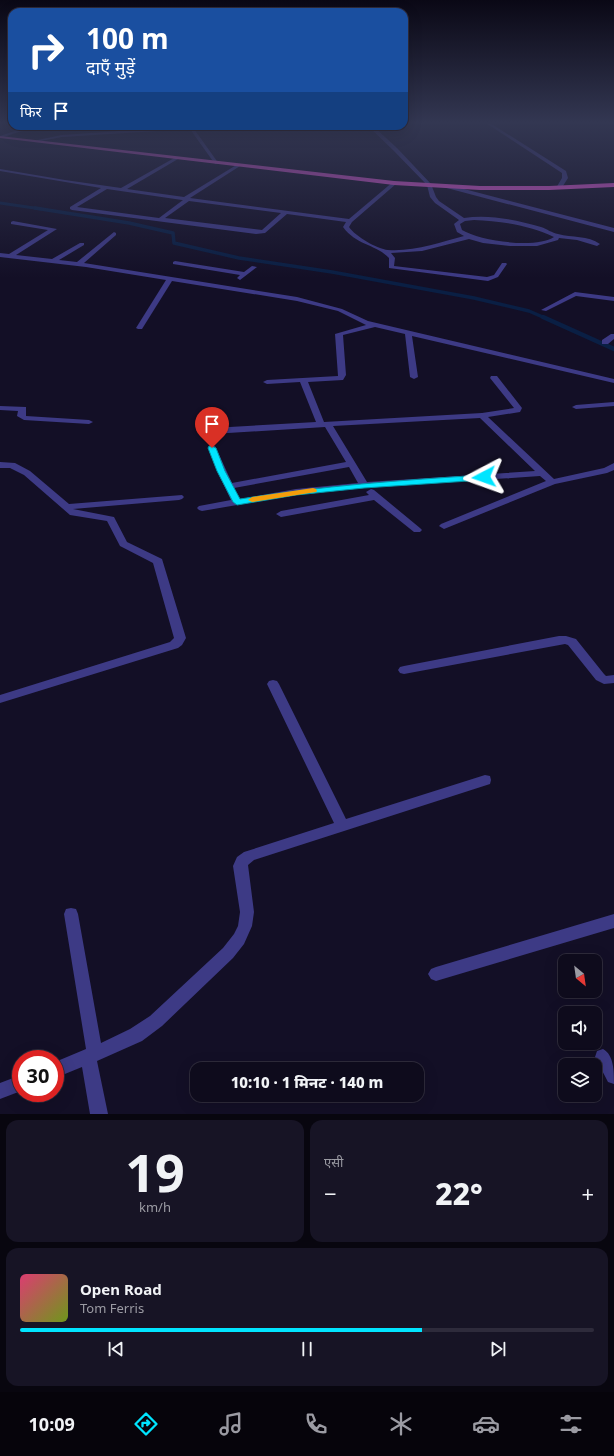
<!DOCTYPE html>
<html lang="hi">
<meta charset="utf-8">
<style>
:root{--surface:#0e0b1c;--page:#171425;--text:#f1f3f6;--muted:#9b9ba3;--line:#2e2b3b;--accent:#00e5ff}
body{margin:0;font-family:"Noto Sans","Noto Sans Devanagari",sans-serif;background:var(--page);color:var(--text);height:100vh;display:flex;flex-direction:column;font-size:15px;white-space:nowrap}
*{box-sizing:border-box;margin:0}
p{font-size:13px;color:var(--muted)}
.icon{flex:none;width:22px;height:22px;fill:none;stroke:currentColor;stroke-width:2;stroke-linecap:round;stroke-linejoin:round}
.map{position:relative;height:1114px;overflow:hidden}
.drawer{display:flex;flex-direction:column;gap:6px;padding:6px;background:#08060f;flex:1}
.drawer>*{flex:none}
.hud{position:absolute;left:8px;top:8px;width:400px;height:122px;border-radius:12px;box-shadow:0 4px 16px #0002,0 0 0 1px var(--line);background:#1a4fa0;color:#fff;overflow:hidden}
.needle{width:26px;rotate:151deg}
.controls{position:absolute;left:558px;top:954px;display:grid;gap:8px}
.controls a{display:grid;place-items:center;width:44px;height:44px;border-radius:8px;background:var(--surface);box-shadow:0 4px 16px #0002,0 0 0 1px var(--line);font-size:20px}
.speed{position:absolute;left:12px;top:1050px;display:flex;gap:8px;font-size:20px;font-weight:700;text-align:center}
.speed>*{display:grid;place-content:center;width:52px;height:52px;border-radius:50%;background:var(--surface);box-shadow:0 4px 16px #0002,0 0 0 1px var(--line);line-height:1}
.speed .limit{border:6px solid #d22;background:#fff;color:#111}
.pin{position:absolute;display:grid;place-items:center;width:34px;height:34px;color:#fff;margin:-41px -17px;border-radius:50% 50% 50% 0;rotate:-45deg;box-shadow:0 0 4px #0007}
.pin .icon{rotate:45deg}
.me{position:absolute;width:44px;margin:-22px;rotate:266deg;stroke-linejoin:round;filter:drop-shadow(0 0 3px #0008)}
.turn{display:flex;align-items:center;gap:14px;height:84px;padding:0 12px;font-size:18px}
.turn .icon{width:52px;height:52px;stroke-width:2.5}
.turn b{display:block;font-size:28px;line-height:34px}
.then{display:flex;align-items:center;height:38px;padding:0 12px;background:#0003;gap:8px;font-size:15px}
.big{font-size:30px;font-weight:800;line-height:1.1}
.drawer .card{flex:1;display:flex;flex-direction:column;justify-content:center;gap:6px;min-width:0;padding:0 14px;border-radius:12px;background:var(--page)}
.drawer .dial{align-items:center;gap:0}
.dial b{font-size:52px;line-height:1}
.song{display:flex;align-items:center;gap:12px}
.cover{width:48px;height:48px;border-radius:6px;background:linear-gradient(135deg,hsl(340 70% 55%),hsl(80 70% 35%))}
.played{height:4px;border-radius:2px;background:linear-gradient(90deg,var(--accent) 70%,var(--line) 70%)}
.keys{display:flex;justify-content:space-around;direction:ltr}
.heat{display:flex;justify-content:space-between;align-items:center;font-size:22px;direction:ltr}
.drawer .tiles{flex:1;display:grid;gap:6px;grid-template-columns:1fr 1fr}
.card:last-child{grid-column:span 2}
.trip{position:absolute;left:190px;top:1062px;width:234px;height:40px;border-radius:12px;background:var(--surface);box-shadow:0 4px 16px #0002,0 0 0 1px var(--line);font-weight:800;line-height:40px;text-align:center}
.tabs{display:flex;height:64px;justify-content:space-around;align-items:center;background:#06040b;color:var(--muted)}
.tabs .icon{width:28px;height:28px}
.tabs .current{color:var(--accent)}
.tabs b{font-size:18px;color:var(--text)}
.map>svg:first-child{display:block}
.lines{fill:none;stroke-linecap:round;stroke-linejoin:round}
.stream-far2{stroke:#0a1f44;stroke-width:3}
.stream-far1{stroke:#0a1f44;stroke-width:3.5}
.stream{stroke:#0a1f44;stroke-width:4.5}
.minor{fill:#3d3a85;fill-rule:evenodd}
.tertiary{fill:#3d3a85;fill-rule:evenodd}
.trunk{fill:#e055d1;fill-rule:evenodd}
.route{fill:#00e5ff;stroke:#0095a6}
.slow{fill:#f59e0b}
</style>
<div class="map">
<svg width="614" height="1114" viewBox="0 0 614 1114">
<rect width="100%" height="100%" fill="#130f26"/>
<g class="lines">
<path class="stream-far2" d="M 0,203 L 41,209"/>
<path class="stream-far1" d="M 35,208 L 129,223 L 173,233 L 174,243 L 239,258 L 332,272 L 474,298 L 529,311 L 545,318"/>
<path class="stream" d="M 543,317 L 614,349"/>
<path class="minor" d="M 486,123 L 490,123 L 566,171 L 568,178 L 561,189 L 556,188 L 562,178 L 562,173 Z
M 190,126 L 214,126 L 194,129 L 219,164 L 215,164 L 190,129 L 62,137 L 35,142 L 33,141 L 62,135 Z
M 368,126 L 373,126 L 397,148 L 431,184 L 436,197 L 439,201 L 464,218 C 489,214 516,220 541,227 C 547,229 552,233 558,234 C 572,238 588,235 600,244 L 597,246 L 577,240 L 559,238 L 558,240 L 537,246 L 510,246 L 483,243 L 469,239 L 422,251 L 391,253 L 395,258 L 394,266 L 487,277 L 494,275 L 502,263 L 506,263 L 507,264 L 498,277 L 488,281 L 389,268 L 389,258 C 376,244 357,246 343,227 L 346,222 L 287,214 L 265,233 L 256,234 L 72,210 L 70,209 L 70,207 L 101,188 L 0,171 L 0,169 L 65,180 L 121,188 L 176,157 L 178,159 L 127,189 L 184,197 L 238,164 L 240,166 L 190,198 L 349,219 L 394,181 L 396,182 L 396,184 L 352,222 L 349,227 C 355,236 377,249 388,250 C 413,252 441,242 464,236 L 457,232 L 454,224 L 459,220 L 435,203 L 430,197 L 427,185 L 393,150 ZM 107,189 L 182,200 L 183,200 L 159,218 L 77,207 ZM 189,201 L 281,213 L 262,230 L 165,218 ZM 474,220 C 501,221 529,225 554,237 C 536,249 480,241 462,230 L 460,224 L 465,221 Z
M 445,184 L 614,228 L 614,232 L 443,187 L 443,185 Z
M 13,221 L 57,229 L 16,255 L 52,259 L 80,243 L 84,243 L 84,245 L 59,260 L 77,262 L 114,232 L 116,233 L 116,235 L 84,263 L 297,297 L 342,309 L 368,321 L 614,379 L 614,383 L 412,336 L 418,377 L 414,379 L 410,377 L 405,334 L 375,327 L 343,335 L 346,375 L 343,380 L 308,382 L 324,422 L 482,413 L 514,408 L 490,378 L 491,376 L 497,376 L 522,408 L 520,412 L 488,417 L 554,479 L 604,468 L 614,463 L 614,470 L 607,473 L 555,484 L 444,529 L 439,526 L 441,524 L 546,481 L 540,476 L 364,488 L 296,495 L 202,511 L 199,510 L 197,508 L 199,506 L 231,500 L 217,471 L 208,448 L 209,446 L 215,446 L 216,448 L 232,483 L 346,462 L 325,427 L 212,434 L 208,431 L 212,428 L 316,422 L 300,382 L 267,384 L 263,382 L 267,380 L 338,376 L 335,334 L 366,325 L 338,311 L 297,301 L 172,281 L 142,329 L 138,329 L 136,328 L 166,280 L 86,267 L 0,257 L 0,253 L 9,254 L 48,230 L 11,224 L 11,222 ZM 480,418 L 535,471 L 367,482 L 333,426 ZM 349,467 L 358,483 L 296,489 L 240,499 L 234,488 Z
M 175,261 L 244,272 L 252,266 L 257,267 L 240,280 L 237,278 L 240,275 L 173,264 L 173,262 Z
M 575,292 L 614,297 L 614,301 L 576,296 L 546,311 L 541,310 Z
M 611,334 L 614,334 L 614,339 L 608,344 L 602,344 L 602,340 Z
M 614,402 L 614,406 L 576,409 L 572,407 L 576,405 Z
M 0,406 L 26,407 L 26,416 L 89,420 L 93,422 L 89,424 L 24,420 L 17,416 L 18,411 L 0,410 Z
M 0,462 L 15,463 L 30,471 L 69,504 L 182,495 L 184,497 L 182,499 L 179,500 L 73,509 L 114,517 L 127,542 L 162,559 L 186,638 L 182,645 L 178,648 L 0,703 L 0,695 L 170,642 L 174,638 L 153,563 L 120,546 L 107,521 L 70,515 L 24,475 L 10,468 L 0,468 Z
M 371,489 L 374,490 L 420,528 L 422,530 L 420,532 L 414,532 L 374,500 L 281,517 L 276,514 L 281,511 L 369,495 L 366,492 Z
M 559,636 L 566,636 L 576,639 L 604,674 L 606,676 L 614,675 L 614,683 L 604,684 L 596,680 L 568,645 L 565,644 L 404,674 L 400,673 L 398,670 L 400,667 L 404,666 Z
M 273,680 L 277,681 L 279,684 L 346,819 L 485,775 L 490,776 L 491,780 L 490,784 L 254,860 L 248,865 L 254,912 L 252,926 L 244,944 L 233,958 L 162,1026 L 142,1041 L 97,1061 L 108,1114 L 90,1114 L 82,1067 L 55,1078 L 55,1062 L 86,1049 L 64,914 L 66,909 L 71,908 L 76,909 L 78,914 L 101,1043 L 130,1029 L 150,1016 L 223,948 L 234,934 L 238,926 L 240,912 L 233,866 L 237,857 L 244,852 L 334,823 L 267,684 L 269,681 Z
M 614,914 L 614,928 L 436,981 L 431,979 L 428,974 L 431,969 L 436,967 Z
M 603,1049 C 614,1055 614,1071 614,1084 L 608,1082 L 595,1057 L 597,1051 Z
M 21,1075 L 21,1091 L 0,1099 L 0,1083 Z"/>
<path class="tertiary" d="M 24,128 L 28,129 L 0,138 L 0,136 Z"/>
<path class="trunk" d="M 0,136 L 394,181 L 480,186 L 549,186 L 614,183 L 614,187 L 549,190 L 480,190 L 394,185 L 0,138 Z"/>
</g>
<linearGradient id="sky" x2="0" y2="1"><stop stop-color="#0a0815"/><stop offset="0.44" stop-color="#333752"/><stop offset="1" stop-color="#333752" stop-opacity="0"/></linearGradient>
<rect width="614" height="278" fill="url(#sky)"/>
<path class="route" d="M 209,446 L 212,446 L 216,448 L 225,471 L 240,499 C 321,486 402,480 484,475 L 488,477 L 484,480 L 364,488 L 296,495 L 237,505 L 233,502 L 217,471 L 208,448 Z"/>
<path class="slow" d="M 313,488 L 316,489 L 317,491 L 316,492 L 252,502 L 248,500 L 252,497 Z"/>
</svg>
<div class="controls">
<a><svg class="needle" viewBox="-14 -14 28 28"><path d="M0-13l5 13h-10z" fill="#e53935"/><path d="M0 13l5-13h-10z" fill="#9b9ba3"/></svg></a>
<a><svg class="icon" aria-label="sound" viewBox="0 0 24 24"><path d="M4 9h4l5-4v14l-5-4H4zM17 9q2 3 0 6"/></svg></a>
<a><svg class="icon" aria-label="layers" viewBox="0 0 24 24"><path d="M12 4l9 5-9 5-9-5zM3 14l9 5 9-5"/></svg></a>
</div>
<div class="speed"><div class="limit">30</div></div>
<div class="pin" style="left:212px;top:448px;background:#d93025"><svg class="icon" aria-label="arrive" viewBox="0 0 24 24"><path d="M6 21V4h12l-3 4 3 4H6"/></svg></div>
<svg class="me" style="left:484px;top:477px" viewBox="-20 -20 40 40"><path d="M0-17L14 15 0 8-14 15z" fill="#00e5ff" stroke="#fff" stroke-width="4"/></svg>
<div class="trip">10:10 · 1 मिनट · 140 m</div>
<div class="hud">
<div class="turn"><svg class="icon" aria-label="right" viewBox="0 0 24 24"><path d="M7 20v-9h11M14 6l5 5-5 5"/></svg><div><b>100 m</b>दाएँ मुड़ें</div></div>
<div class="then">फिर<svg class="icon" aria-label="arrive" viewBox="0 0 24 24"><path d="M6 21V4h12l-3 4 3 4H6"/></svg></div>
</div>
</div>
<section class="drawer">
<div class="tiles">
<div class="card dial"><b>19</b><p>km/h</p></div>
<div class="card"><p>एसी</p>
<div class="heat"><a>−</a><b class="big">22°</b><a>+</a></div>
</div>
<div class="card">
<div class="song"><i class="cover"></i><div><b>Open Road</b><p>Tom Ferris</p></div></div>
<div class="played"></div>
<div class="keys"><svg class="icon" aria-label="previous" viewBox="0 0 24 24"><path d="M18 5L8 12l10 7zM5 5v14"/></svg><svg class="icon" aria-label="pause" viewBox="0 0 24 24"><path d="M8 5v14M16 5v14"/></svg><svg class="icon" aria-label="next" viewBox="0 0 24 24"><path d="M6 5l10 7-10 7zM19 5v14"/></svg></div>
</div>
</div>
</section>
<nav class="tabs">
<b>10:09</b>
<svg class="icon current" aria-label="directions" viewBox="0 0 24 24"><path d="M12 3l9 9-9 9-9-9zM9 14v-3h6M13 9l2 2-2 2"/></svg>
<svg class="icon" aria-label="music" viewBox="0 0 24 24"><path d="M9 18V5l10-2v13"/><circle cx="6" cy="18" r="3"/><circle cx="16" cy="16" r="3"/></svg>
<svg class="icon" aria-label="phone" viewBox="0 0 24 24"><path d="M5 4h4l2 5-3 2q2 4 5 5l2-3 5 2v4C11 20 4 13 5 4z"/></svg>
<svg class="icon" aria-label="climate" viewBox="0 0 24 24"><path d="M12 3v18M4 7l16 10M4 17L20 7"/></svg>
<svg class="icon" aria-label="car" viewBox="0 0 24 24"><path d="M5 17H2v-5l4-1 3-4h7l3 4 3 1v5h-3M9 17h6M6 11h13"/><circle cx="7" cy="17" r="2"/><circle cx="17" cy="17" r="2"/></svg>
<svg class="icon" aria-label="filters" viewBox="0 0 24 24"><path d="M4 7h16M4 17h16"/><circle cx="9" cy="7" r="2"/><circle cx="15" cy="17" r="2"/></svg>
</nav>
